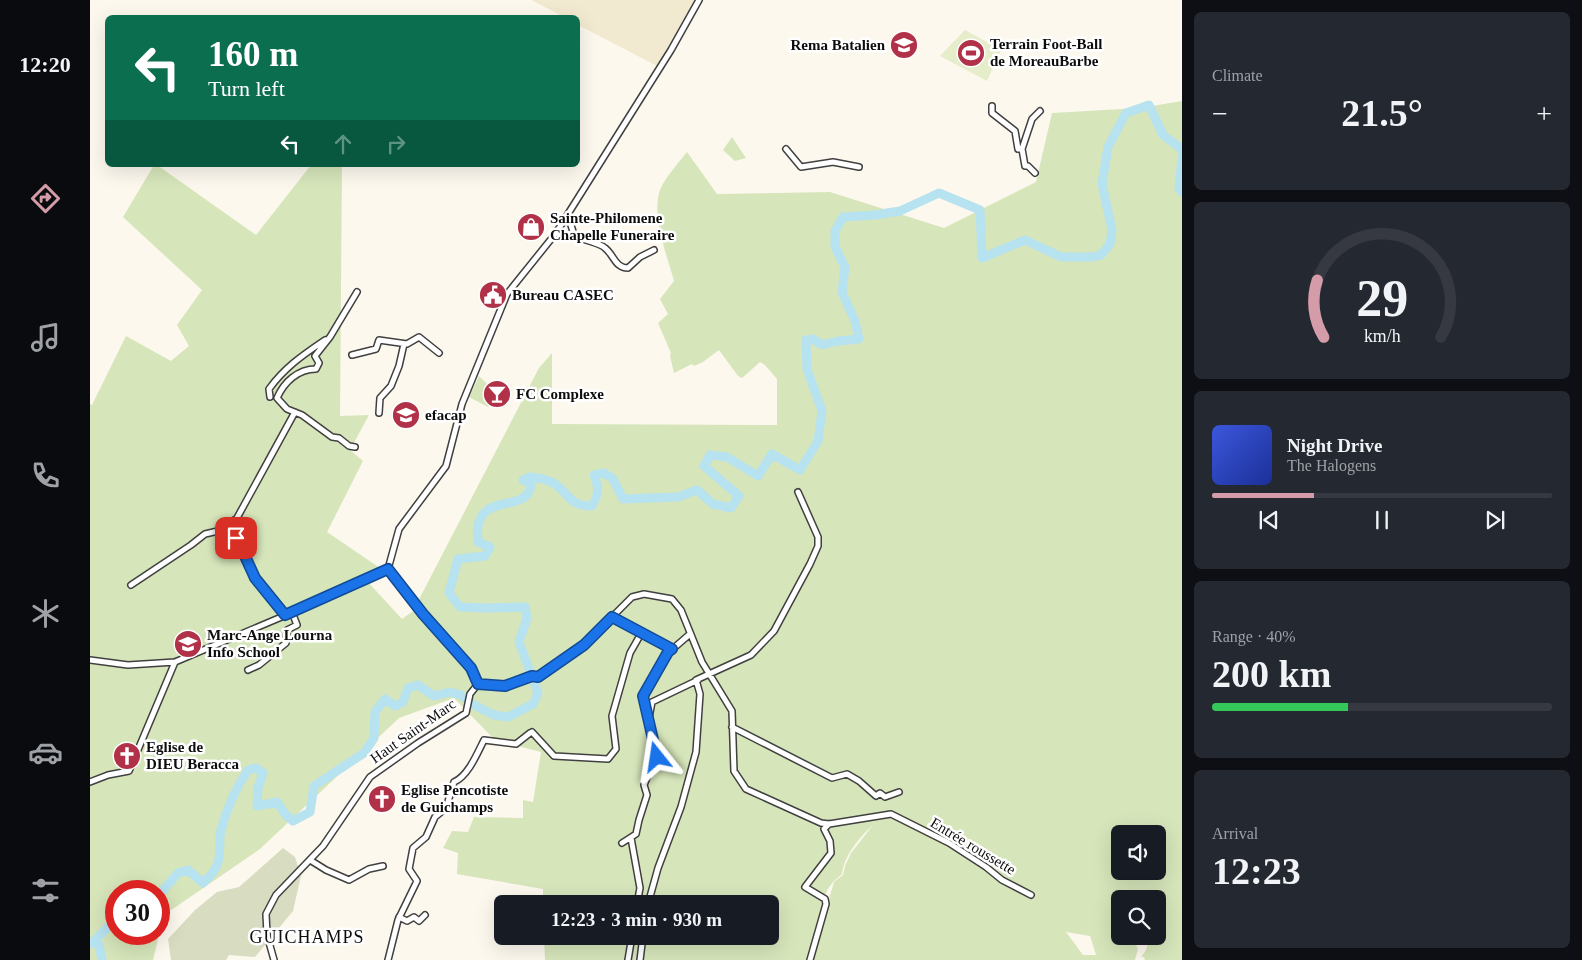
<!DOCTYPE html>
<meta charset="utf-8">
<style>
:root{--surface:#171b24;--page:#242831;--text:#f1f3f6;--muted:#9ea1a6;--line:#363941;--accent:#d49ca8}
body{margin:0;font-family:"Times New Roman",serif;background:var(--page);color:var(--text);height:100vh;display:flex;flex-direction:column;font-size:19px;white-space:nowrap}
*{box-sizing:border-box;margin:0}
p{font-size:16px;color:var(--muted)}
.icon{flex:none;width:28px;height:28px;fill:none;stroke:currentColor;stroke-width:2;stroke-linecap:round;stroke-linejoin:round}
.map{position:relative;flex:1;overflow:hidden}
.panel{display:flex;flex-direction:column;gap:12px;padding:12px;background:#0d0f14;width:400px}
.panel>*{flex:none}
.hud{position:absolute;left:15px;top:15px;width:475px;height:152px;border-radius:8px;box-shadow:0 5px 20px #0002;background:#0b6e4f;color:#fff;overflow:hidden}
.buttons{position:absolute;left:1021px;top:825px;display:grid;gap:10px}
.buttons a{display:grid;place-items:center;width:55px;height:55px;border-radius:8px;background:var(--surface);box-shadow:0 5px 20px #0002;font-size:25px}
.speed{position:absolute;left:15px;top:880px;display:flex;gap:10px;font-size:25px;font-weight:700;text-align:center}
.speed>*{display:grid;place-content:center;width:65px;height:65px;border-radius:50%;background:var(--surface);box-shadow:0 5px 20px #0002;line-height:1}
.speed .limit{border:8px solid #d22;background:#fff;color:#111}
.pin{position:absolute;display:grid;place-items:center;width:42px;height:42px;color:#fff;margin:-21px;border-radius:10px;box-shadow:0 2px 8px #0006}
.me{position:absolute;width:55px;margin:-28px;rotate:345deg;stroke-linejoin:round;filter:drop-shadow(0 0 4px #0008)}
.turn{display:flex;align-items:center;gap:18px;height:105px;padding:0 20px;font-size:22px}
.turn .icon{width:65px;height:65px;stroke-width:2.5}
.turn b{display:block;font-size:35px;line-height:42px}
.lanes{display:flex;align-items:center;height:48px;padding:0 20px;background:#0003;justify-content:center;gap:25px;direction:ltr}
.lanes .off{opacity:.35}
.big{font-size:38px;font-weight:700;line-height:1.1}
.panel .card{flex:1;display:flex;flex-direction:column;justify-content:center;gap:8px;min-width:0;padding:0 18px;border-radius:8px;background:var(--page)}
.panel .dial{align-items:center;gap:0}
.dial svg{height:130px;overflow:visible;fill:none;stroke:var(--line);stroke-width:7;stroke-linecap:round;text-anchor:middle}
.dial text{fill:var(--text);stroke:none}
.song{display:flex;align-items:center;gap:15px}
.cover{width:60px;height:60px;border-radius:8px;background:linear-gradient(135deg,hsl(230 70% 55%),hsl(230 70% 35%))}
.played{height:5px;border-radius:2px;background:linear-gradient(90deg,var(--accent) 30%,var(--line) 30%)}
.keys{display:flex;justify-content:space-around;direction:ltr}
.heat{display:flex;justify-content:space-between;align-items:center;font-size:28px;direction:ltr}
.charge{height:8px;border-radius:4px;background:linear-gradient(90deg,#34c759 40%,var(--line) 0)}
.trip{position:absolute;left:404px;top:895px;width:285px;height:50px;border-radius:8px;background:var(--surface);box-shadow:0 5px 20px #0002;font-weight:700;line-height:50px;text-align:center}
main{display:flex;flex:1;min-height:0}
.tab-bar{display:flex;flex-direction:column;width:90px;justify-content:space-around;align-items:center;background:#090b0e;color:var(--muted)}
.tab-bar .icon{width:35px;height:35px}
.tab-bar .active{color:var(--accent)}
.tab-bar b{font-size:22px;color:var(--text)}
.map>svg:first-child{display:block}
.farmland{fill:#f1ead0}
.green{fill:#d6e5ba;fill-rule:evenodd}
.cemetery{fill:#d8ddc1}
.pitch{fill:#e6edcb}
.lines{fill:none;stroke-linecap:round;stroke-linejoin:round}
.river{stroke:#b7e2f0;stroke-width:9}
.street-casing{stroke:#404040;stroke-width:8}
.street{stroke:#fff;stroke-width:5}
.route-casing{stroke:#114b97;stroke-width:12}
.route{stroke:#1a73e8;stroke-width:9}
.labels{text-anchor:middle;stroke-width:5;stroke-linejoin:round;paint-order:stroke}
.poi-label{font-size:15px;font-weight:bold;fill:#0d0d0d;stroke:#fff;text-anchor:start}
.street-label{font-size:15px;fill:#0d0d0d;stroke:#fff}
.quarter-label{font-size:18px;letter-spacing:1px;fill:#0d0d0d;stroke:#fff}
</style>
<main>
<nav class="tab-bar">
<b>12:20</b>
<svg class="icon active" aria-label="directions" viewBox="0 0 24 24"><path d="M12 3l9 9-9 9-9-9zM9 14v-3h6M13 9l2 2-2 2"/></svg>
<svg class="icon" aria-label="music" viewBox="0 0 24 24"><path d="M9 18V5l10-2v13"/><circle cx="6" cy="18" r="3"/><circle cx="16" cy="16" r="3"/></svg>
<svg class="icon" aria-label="phone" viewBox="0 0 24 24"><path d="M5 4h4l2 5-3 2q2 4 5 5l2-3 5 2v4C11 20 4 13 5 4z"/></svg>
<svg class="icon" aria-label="climate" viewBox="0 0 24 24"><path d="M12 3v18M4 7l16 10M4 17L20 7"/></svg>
<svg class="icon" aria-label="car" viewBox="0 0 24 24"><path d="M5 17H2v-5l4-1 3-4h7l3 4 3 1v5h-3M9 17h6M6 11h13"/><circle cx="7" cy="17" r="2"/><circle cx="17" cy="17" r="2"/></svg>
<svg class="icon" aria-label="filters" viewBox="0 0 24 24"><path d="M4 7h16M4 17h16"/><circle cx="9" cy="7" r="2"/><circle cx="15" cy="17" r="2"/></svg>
</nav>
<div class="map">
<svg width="1092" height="960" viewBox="0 0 1092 960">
<rect width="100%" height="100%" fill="#fdf8ee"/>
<path class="farmland" d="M 441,0 L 606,0 L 567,66 L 488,25 L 488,18 L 474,17 Z"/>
<path class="green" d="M 1092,101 L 1092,960 L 1055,960 L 1054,957 L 1051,957 L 1056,950 L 1060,936 L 1068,936 L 1068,899 L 1054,899 L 1054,897 L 1051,899 L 1030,899 L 1030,936 L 1042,936 L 1048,949 L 1045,960 L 721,960 L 744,882 L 753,875 L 755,866 L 761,853 L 783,825 C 770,837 754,855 752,874 L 743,882 L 737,890 L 719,960 L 455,960 L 454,936 L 680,936 L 680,904 L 453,904 L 453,889 L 367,874 L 368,853 L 353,848 L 362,831 L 378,832 L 384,817 L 433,818 L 433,800 L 443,802 L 451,752 L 405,740 L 364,698 L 309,718 L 170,849 L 74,915 L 63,960 L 0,960 L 0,404 L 2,405 L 36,336 L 81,361 L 99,346 L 87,325 L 112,290 L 33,217 L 64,165 L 67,165 L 166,235 L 221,165 L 252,165 L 250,416 L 279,415 L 260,450 L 273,461 L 237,532 L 290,568 L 277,581 L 312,619 L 323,611 L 449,368 L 462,353 L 462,424 L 687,425 L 687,379 L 675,365 L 670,362 L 652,378 L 648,376 L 629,350 L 613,362 L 604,366 L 602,364 L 584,373 L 580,356 L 581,353 L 568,323 L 578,314 L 570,299 L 584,281 C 577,255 561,216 570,190 C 575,178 588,163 597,152 L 627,194 L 740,192 L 854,228 L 946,182 L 962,113 L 1050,108 ZM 1030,834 L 1068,834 L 1068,871 L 1030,871 ZM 26,891 L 69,891 L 69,934 L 26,934 ZM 976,932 L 1000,936 L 1006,955 L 993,955 Z
M 642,137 L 656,158 L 645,161 L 633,150 Z
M 389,376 L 407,394 L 398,407 L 379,397 Z"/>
<path class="cemetery" d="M 193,848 L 205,857 L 211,876 L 203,911 L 165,957 L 139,955 L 136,960 L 81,960 L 78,939 L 105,910 L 127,892 L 149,887 Z"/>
<path class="pitch" d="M 875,30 L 911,50 L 897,81 L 850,56 Z"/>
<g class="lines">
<path class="river" d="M 1092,158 L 1089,188 L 1092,192
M 69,895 L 88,873 L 98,870 L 113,883 C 118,878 125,872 127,865 C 132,855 128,841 131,830 C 137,808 145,789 158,770 L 166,768 L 173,773 L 168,788 L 167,806 L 187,802 L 195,814 L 203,821 L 220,812 L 224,786 L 274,753 L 284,738 L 285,712 L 295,699 L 305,706 L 313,702 L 318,688 L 328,685 L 344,696 L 360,692 L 371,695 L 384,705 L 404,715 L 418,717 L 443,704 L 448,693 L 429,642 L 437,618 L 435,607 L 395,608 L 370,607 L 359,593 L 368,559 L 395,556 L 400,547 L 388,542 C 388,537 387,530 388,526 C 394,492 440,514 441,483 L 433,480 L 440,477 C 447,478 457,479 463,483 C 480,493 478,506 502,506 C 509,494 509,488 504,475 L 514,473 L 523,479 L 533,499 L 588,497 L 607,490 L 623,504 L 641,508 L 649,496 L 614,466 L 620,455 L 637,457 L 668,476 L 682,454 L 710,470 L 728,441 L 732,411 L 717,369 L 716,340 L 723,339 L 732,345 L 748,341 L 769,339 L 765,321 L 752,292 L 755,267 L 745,247 L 745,231 L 753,217 L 785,215 L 810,211 L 849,193 L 890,210 L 892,258 L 935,240 L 971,257 L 1002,257 L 1011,255 L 1020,244 L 1022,230 L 1012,184 L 1018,147 L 1036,113 L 1059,105 L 1073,135 L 1089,147 L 1092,151
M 12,960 L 9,945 L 2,943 L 26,919"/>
<defs>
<path id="street" d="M 902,106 L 902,113 L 925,131 L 928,149 L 932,149
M 696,149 L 711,167 L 743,162 L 769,167
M 945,173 L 938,166 L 935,166 L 932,149 L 942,119 L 950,111
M 474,221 L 480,222 L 485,238 C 491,238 511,244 515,248 C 524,255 525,268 538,268 L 550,257 L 564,250
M 262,355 L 286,349 L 289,340 L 317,344 L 329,337 L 349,353
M 180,397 L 179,389 C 195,367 213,355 235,340
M 289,413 L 290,398 L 301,386 L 309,366 L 314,344
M 265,447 L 259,446 L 249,438 L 242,437 L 212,415 L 197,409 L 187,398 C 194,382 208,369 226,369 L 229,363 L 225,356 L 240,337 L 267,292
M 145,527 L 147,543 L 155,556 L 165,578 L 195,615
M 41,585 L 101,545 L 115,534 L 128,531 L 147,518 L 205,412
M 522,617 L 552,632
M 0,660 L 38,665 L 85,662 L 208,610 L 298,569
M 158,670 L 169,665 L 196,643 L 197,630 L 207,625 L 202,612
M 388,684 L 415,686 L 442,676 L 448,677 L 494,645 L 542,597 L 554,594 L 582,599 L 591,610 L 612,662 L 642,711 L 644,771 L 656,789 L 731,823 L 739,824 L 801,814 L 859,843 L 896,867 L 912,880 L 941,895
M 558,718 L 553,697 L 578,653 L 600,634
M 642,727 L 742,778 L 757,774 L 769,781 L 786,796 L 790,793 L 795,797 L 809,792
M 442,732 L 464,756 L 518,759 L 526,749 L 522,716 L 540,653 L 552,632 L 582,649
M 0,782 L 18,775 L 39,771 L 85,662
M 541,838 L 550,888 L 547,904
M 532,843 L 546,834 L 549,820 L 557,795 L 554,785 L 558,775 L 565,766 L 567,757 L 558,723 L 562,702 L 608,680
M 220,860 L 236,870 L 259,880 L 279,869 L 293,866
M 558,904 L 568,868 L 591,807 L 606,752 L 610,694 L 606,680 L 661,655 L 684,631 L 720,564 L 728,546 L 728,537 L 708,492
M 309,917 L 317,921 L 324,917 L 329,921 L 335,915
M 184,960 L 177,935 L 176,914 L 186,895 L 233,846 L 280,777 L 328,743 L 376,713 L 380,694 L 388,684 L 381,668 L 333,614 L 298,569 L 309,529 L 356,466 L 372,404 L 417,294 L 466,233 L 581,50 L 609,0
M 298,960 L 308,920 L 327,881 L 319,869 L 323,848 L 336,837 L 345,817 L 356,808 L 364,782 C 378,776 387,754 394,740 L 426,744 L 440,733
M 538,960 L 542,936
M 550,960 L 553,936
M 720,960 L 736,904 L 735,899 L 715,887 L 741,853 L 740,841 L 734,829 L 739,824"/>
</defs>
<use href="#street" class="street-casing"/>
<use href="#street" class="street"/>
</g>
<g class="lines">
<defs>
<path id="route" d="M 146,538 L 147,543 L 155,556 L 165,578 L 195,615 L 298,569 L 333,614 L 381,668 L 388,684 L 415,686 L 442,676 L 448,677 L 494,645 L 522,617 L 582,649 L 578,652 L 553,696 L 567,757"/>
</defs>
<use href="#route" class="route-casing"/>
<use href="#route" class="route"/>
</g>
<defs>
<symbol id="school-disc" viewBox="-11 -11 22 22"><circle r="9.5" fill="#b03148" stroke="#fff"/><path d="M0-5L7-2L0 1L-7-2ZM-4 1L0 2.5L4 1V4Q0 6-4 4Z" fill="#fff"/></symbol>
<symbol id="stadium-disc" viewBox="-11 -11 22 22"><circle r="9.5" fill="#b03148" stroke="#fff"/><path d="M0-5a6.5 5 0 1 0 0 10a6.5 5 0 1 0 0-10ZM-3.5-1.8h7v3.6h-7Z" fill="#fff"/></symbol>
<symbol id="shop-disc" viewBox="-11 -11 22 22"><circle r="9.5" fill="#b03148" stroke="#fff"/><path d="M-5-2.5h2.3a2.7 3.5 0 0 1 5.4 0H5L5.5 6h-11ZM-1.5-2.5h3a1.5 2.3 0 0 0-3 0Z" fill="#fff"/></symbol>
<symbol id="civic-disc" viewBox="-11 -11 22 22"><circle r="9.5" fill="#b03148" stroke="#fff"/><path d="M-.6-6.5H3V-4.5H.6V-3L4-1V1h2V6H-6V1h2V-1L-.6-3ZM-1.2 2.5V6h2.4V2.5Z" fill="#fff"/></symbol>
<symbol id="bar-disc" viewBox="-11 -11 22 22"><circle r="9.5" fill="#b03148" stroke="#fff"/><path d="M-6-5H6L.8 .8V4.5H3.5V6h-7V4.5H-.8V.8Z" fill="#fff"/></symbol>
<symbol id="university-disc" viewBox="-11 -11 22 22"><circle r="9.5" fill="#b03148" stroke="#fff"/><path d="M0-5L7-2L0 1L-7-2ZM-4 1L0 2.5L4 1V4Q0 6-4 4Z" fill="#fff"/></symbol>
<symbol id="church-disc" viewBox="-11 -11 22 22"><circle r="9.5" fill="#b03148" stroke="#fff"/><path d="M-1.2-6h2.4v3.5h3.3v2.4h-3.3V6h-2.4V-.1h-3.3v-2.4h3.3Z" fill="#fff"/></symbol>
</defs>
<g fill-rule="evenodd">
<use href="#school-disc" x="798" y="29" width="32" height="32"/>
<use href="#stadium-disc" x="865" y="37" width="32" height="32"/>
<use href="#shop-disc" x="425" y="211" width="32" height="32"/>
<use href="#civic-disc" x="387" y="279" width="32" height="32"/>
<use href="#bar-disc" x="391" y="378" width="32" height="32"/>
<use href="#school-disc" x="300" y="399" width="32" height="32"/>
<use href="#university-disc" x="82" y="628" width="32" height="32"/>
<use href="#church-disc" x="21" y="740" width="32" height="32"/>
<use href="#church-disc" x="276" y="783" width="32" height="32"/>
</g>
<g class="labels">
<g class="poi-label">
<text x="900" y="49">Terrain Foot-Ball<tspan x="900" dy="17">de MoreauBarbe</tspan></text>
<text x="795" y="50" text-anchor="end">Rema Batalien</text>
<text x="460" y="223">Sainte-Philomene<tspan x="460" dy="17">Chapelle Funeraire</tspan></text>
<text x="422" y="300">Bureau CASEC</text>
<text x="426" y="399">FC Complexe</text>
<text x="335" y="420">efacap</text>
<text x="117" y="640">Marc-Ange Lourna<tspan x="117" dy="17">Info School</tspan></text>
<text x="56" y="752">Eglise de<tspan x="56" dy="17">DIEU Beracca</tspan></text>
<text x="311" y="795">Eglise Pencotiste<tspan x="311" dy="17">de Guichamps</tspan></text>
</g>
<g class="street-label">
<text transform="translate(323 731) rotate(-35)" y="5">Haut Saint-Marc</text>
<text transform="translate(883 846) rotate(31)" y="5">Entrée roussette</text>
</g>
<g class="quarter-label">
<text x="217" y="943">GUICHAMPS</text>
</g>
</g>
</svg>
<div class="buttons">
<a><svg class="icon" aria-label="sound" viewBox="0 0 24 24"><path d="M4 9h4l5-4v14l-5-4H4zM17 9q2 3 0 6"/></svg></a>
<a><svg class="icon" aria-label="search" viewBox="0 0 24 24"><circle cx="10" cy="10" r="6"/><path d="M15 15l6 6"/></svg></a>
</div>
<div class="speed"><div class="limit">30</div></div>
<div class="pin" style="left:146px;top:538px;background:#d93025"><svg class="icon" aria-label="arrive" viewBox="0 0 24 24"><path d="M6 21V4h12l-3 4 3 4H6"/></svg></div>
<svg class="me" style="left:567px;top:757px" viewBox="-20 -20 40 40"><path d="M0-17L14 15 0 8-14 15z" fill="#1a73e8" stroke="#fff" stroke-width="4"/></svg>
<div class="trip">12:23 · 3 min · 930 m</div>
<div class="hud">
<div class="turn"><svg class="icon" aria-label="left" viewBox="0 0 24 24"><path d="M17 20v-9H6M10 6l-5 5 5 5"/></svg><div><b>160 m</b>Turn left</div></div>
<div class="lanes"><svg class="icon" aria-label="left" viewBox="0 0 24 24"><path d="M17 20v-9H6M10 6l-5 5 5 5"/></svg><svg class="icon off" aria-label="ahead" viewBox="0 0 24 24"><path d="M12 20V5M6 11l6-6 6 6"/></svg><svg class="icon off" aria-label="right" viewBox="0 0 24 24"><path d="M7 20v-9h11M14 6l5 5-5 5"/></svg></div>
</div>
</div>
<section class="panel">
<div class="card"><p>Climate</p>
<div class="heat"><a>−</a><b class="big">21.5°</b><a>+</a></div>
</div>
<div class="card dial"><svg viewBox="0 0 100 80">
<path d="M14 69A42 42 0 1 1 86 69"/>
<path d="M14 69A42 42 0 0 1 10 34" stroke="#d49ca8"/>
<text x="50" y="56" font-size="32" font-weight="700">29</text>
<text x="50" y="72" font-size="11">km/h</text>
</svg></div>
<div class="card">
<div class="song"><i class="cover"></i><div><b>Night Drive</b><p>The Halogens</p></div></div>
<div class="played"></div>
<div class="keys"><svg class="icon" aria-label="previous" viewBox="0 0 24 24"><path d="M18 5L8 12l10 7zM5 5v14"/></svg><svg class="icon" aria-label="pause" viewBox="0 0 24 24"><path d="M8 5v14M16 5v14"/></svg><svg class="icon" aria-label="next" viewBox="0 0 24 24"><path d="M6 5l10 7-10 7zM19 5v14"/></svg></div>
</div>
<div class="card"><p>Range · 40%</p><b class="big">200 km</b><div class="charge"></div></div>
<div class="card"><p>Arrival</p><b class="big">12:23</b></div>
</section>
</main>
